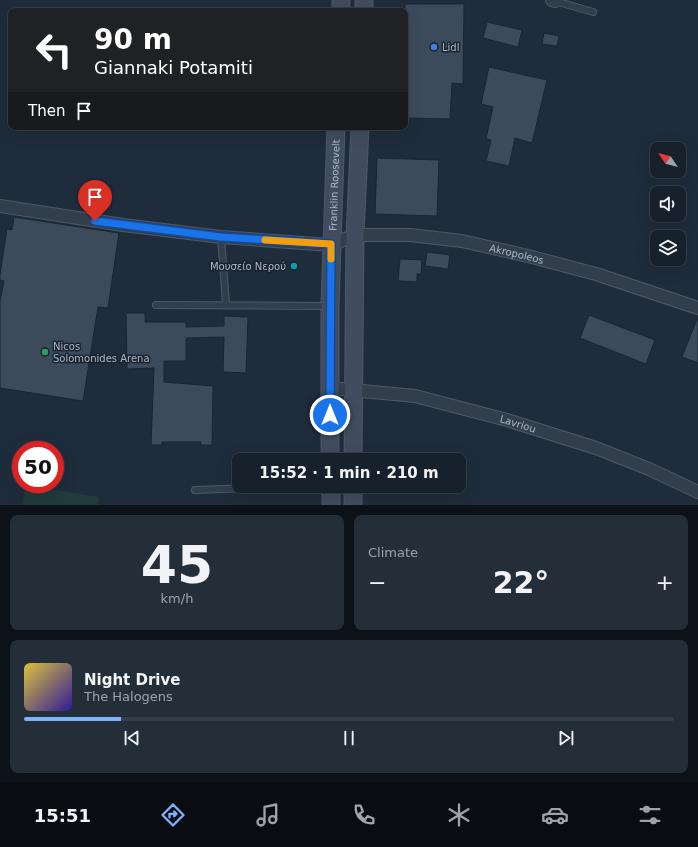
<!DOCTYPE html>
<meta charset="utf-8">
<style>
:root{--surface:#17212c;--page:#242e38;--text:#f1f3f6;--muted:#9ea3a9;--line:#363e48;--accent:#7cb3ff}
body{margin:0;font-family:"DejaVu Sans",sans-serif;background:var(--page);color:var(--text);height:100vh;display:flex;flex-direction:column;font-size:15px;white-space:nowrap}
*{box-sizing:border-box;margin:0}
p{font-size:13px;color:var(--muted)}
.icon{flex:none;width:22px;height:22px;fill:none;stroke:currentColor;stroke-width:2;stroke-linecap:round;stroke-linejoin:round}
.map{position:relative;height:505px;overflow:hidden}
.sheet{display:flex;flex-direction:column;gap:10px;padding:10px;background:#0d1218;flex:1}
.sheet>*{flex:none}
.hud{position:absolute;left:8px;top:8px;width:400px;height:122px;border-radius:8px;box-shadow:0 4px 16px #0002,0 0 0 1px var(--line);background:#202124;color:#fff;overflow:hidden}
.needle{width:26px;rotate:305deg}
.fabs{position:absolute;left:650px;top:142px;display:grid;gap:8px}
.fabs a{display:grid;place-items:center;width:36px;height:36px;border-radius:8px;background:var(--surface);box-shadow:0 4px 16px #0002,0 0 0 1px var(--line);font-size:20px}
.speed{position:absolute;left:12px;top:441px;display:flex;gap:8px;font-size:20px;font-weight:700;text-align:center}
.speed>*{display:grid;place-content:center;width:52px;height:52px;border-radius:50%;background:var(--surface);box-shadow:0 4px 16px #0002,0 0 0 1px var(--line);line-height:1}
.speed .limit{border:6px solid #d22;background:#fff;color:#111}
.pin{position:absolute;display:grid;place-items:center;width:34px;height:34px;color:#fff;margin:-41px -17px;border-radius:50% 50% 50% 0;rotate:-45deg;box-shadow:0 0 4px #0007}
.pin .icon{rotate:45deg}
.me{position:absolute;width:44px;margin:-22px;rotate:0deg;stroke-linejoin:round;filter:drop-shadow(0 0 3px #0008)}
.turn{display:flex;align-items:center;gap:14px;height:84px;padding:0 20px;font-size:18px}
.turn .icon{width:52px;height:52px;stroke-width:2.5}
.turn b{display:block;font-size:28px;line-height:34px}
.then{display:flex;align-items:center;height:38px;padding:0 20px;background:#0003;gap:8px;font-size:15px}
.big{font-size:30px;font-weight:600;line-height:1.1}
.sheet .widget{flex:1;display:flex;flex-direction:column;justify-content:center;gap:6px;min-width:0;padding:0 14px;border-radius:8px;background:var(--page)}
.sheet .dial{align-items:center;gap:0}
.dial b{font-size:52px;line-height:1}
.song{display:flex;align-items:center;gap:12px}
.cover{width:48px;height:48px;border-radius:6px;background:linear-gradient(135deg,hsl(50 70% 55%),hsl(250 70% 35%))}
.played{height:4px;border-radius:2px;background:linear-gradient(90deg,var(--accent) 15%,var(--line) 15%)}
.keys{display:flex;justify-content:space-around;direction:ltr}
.heat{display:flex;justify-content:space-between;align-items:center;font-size:22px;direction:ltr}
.sheet .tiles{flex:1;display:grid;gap:10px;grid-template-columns:1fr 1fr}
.widget:last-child{grid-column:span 2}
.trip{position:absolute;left:232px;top:453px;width:234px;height:40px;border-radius:8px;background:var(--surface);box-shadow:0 4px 16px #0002,0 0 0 1px var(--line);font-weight:600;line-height:40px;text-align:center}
.tabs{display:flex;height:64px;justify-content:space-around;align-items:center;background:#090d12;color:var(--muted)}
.tabs .icon{width:28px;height:28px}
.tabs .selected{color:var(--accent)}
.tabs b{font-size:18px;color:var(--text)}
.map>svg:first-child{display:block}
.green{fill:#213a3c}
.building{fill:#3b4b5b;stroke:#1b2532}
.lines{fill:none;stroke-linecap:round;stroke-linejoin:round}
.lane-casing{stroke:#4e5966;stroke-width:8}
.street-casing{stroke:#4e5966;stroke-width:14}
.secondary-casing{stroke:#4e5966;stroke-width:19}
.lane{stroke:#333e4c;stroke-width:6}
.street{stroke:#333e4c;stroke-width:12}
.secondary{stroke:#414d5f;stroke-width:17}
.route-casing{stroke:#114b97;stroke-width:10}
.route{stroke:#1a73e8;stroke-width:7}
.slow{stroke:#f59e0b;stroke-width:7}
.shop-dot{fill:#3f7fe0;stroke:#192330;stroke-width:1.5}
.culture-dot{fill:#0f9aa8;stroke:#192330;stroke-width:1.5}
.leisure-dot{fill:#2e9e5b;stroke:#192330;stroke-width:1.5}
.labels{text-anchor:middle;stroke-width:3;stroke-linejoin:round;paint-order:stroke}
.poi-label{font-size:10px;fill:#aeb9c8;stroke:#192330;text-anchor:start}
.street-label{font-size:10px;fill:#aeb9c8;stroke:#192330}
</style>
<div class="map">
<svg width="698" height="505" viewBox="0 0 698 505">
<rect width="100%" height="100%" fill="#1f2c3b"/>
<path class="green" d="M 25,485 L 99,497 L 98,505 L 23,505 Z"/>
<path class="building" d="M 405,4 L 464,4 L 463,84 L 452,83 L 450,119 L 405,118 Z
M 487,22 L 522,30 L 518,47 L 483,38 Z
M 544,33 L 559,36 L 557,46 L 542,44 Z
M 489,67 L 547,80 L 532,143 L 515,138 L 509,166 L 486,161 L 491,140 L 486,139 L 493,107 L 481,104 Z
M 377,158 L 439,160 L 437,216 L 375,214 Z
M 14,217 L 119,233 L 108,308 L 98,307 L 83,401 L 0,388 L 0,301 L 4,281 L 0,280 L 0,275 L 7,229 L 12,230 Z
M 427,252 L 450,255 L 448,269 L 425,266 Z
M 400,259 L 422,260 L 421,274 L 417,274 L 417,282 L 398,281 Z
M 126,313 L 145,313 L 145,322 L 186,322 L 186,327 L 224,326 L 224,316 L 248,317 L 246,373 L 223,372 L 224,337 L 186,338 L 186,361 L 164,361 L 164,382 L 213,386 L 212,445 L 201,445 L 201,442 L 162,442 L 162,445 L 151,445 L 154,368 L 127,369 Z
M 589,315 L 655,340 L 646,364 L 580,338 Z
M 697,319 L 698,319 L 698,363 L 682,357 Z"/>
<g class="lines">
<defs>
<path id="lane" d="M 555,1 L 593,12
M 221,237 L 226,304
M 156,305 L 328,306
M 195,490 L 305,486"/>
<g id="street">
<path d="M 552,0 L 555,1"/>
<path id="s1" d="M 0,206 L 123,225 L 221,237 L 331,245 L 355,235 L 410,235 L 462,241 L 528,256 L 596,274 L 698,308"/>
<path id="s2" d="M 330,388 L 415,396 L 507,420 L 596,448 L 649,469 L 698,492"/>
</g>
<g id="secondary">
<path d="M 341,11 L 341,0"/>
<path d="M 364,11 L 364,0"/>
<path id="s3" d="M 330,460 L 330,306 L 336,127"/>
<path d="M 353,460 L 355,235 L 360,127"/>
<path d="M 331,486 L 331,505"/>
<path d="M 353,486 L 353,505"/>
</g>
</defs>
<use href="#lane" class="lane-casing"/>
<use href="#street" class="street-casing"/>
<use href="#secondary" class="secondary-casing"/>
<use href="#lane" class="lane"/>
<use href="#street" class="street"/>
<use href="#secondary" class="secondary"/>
</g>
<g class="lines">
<defs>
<path id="route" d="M 95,221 L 221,237 L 331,244 L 330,415"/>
</defs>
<use href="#route" class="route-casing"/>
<use href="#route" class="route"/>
<path class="slow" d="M 265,240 L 331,244 L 331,259"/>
</g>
<circle class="shop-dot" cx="434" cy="47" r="4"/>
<circle class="culture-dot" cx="294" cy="266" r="4"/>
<circle class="leisure-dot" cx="45" cy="352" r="4"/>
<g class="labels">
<g class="poi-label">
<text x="442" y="51">Lidl</text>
<text x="286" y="270" text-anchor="end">Μουσείο Νερού</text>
<text x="53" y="350">Nicos<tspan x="53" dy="12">Solomonides Arena</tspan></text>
</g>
<g class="street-label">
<text dy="4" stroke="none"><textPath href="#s3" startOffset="275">Franklin Roosevelt</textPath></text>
<text dy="4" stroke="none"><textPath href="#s1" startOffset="523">Akropoleos</textPath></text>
<text dy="4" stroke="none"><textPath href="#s2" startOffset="192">Lavriou</textPath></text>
</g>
</g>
</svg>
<div class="fabs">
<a><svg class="needle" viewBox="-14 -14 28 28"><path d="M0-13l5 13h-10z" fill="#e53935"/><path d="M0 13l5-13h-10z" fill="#9ea3a9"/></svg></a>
<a><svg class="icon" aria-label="sound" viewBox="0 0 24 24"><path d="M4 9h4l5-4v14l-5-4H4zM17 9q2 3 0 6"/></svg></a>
<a><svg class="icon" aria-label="layers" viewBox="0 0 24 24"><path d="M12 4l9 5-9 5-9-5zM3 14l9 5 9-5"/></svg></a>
</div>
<div class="speed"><div class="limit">50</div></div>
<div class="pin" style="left:95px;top:221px;background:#d93025"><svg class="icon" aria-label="arrive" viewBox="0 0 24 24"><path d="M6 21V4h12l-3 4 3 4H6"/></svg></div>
<svg class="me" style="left:330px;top:415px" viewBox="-20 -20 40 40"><circle r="17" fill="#1a73e8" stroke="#fff" stroke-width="3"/><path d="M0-11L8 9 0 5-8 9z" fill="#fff"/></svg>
<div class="trip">15:52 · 1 min · 210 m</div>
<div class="hud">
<div class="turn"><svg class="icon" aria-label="left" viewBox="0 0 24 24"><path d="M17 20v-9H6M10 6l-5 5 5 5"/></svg><div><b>90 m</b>Giannaki Potamiti</div></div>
<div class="then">Then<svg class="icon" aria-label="arrive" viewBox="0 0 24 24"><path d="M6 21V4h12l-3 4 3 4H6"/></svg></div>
</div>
</div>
<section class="sheet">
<div class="tiles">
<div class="widget dial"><b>45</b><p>km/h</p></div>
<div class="widget"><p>Climate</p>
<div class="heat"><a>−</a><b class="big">22°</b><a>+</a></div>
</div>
<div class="widget">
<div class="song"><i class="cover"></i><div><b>Night Drive</b><p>The Halogens</p></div></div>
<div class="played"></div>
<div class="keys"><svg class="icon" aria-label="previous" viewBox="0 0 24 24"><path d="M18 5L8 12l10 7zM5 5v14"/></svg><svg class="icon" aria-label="pause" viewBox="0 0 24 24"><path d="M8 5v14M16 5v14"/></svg><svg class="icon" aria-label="next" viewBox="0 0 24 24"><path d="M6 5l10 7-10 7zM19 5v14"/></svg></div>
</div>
</div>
</section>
<nav class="tabs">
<b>15:51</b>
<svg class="icon selected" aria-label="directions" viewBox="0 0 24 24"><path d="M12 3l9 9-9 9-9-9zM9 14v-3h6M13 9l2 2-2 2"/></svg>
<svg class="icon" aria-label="music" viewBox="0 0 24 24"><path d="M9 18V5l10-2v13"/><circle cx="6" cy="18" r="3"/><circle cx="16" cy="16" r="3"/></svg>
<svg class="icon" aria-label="phone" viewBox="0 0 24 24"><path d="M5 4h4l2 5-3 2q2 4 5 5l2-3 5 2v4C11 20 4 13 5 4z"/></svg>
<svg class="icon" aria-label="climate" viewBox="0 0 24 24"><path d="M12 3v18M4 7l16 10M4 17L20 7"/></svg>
<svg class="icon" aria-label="car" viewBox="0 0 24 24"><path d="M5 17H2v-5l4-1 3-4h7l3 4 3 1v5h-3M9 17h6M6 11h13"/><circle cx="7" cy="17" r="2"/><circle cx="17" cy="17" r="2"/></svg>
<svg class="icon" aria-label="filters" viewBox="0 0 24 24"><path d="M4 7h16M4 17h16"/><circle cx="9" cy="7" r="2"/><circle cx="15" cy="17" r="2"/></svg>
</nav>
